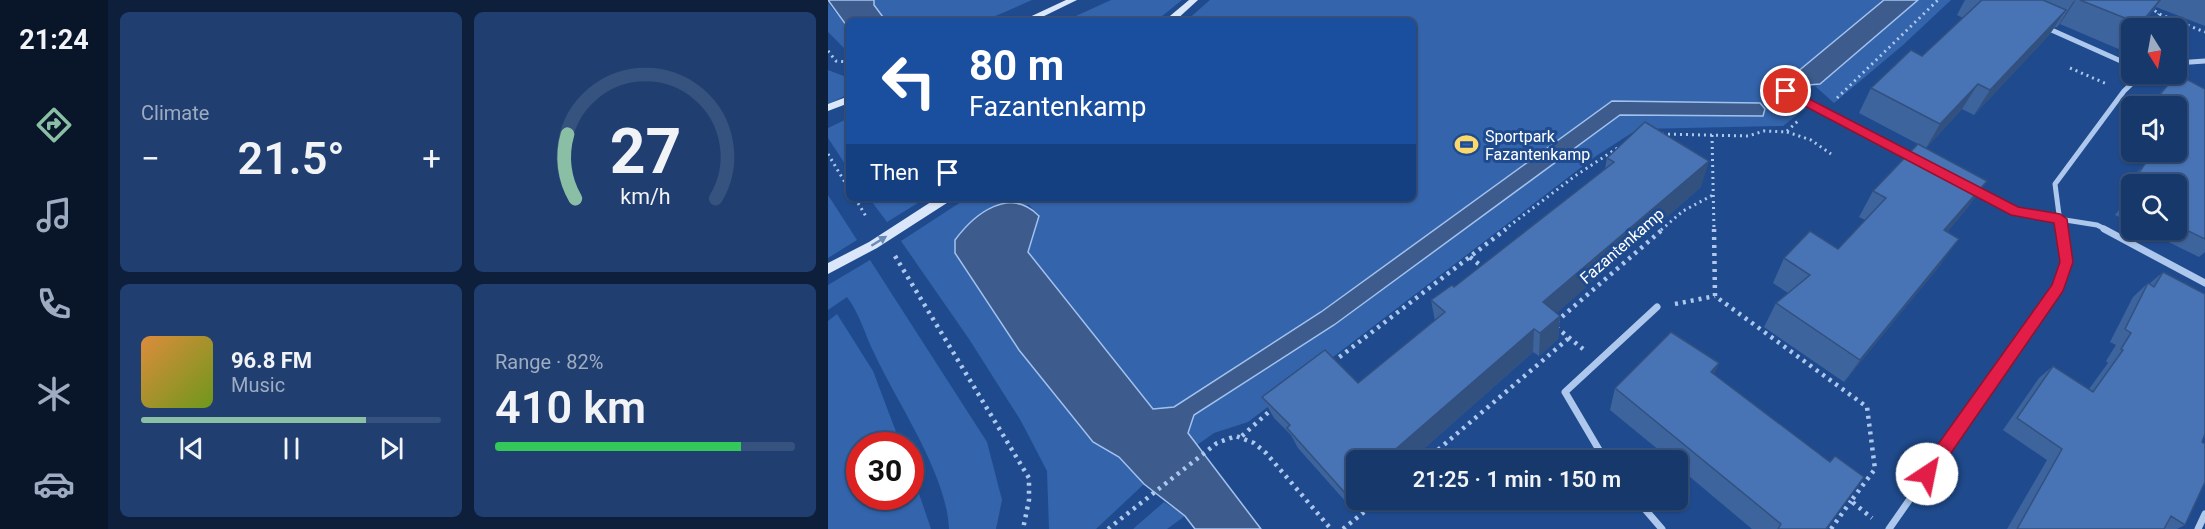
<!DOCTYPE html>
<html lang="en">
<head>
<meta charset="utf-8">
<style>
  body { margin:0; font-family:Roboto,sans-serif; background:#203f70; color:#f1f3f6; height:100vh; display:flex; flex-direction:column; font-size:22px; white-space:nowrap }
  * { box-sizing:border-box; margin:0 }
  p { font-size:20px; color:#9eacc1 }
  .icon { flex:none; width:33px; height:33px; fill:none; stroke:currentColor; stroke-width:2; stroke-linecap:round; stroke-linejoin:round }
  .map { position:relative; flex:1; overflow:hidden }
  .panel { display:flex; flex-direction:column; gap:12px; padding:12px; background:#0d1f3a; width:720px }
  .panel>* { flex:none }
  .top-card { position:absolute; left:18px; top:18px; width:570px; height:183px; border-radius:9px; box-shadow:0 2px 4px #0004,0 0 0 2px #36527e; background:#1a4fa0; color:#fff; overflow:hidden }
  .needle { width:39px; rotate:169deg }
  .controls { position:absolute; left:1293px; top:18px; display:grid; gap:12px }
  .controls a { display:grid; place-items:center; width:66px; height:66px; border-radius:9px; background:#17386a; box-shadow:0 2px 4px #0004,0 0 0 2px #36527e; font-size:30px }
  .speed { position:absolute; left:18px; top:432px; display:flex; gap:12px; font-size:30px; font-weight:700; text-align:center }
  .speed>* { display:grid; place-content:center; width:78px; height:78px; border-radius:50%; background:#17386a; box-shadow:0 2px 4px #0004,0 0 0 2px #36527e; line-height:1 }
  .speed .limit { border:9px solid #d22; background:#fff; color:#111 }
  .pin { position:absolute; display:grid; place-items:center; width:51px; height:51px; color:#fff; margin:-26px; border:3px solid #fff; border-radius:50%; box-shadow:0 2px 6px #0007 }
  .me { position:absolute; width:66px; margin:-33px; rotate:34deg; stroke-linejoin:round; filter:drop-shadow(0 0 4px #0008) }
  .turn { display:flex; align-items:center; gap:21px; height:126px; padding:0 24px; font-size:27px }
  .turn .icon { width:78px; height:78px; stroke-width:2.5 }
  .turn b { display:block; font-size:42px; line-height:51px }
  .then { display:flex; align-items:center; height:57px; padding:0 24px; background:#0003; gap:12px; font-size:22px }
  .big { font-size:45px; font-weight:600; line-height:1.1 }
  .panel .tile { flex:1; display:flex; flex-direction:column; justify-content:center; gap:9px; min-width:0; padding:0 21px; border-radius:9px; background:#203f70 }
  .panel .dial { align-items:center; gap:0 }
  .dial svg { height:156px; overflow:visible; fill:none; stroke:#36527e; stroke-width:7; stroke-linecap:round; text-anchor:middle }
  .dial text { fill:#f1f3f6; stroke:none }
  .song { display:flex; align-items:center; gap:18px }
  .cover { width:72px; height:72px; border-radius:9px; background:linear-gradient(135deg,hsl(30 70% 55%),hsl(80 70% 35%)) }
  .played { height:6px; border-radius:3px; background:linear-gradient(90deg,#8abfa5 75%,#36527e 75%) }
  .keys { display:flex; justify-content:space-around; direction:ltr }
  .heat { display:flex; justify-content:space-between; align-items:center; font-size:33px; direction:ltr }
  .charge { height:9px; border-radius:4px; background:linear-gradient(90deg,#34c759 82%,#36527e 0) }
  .panel .tiles { flex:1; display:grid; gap:12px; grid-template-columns:repeat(2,1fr) }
  .trip { position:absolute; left:518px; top:450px; width:342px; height:60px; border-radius:9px; background:#17386a; box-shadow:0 2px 4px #0004,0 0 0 2px #36527e; font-weight:600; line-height:60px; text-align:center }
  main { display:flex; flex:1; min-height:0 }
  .tabs { display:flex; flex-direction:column; width:108px; justify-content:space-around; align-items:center; background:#09162a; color:#9eacc1 }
  .tabs .icon { width:42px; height:42px }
  .tabs .current { color:#8abfa5 }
  .tabs b { font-size:27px; color:#f1f3f6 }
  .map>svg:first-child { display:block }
  .green { fill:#3364ac }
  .water { fill:#3d5c8d; stroke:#a2c2ee; stroke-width:1.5 }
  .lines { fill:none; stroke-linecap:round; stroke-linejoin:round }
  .path-far1 { stroke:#aec8ed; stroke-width:3; stroke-dasharray:2 4; stroke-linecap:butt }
  .path { stroke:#aec8ed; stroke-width:4.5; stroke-dasharray:3 5; stroke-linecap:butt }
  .street-far1 { stroke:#aec8ed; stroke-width:5 }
  .street { stroke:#aec8ed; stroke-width:7 }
  .secondary { fill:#dae6f9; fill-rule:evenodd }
  .wall { fill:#3e649d }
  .shaded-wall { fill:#32517f }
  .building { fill:#4874b6; stroke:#32517f; stroke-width:1.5 }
  .oneway { fill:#6a89b9 }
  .route { fill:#e11d48; stroke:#92132f; stroke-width:1.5 }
  .labels { text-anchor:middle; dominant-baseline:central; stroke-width:6; stroke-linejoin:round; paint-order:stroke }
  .poi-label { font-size:16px; fill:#fff; stroke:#1f4b8e; text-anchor:start }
  .street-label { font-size:16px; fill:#fff; stroke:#1f4b8e }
</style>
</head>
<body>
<main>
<nav class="tabs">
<b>21:24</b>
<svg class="icon current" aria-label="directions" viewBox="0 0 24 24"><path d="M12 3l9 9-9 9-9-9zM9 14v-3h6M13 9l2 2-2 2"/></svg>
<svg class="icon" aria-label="music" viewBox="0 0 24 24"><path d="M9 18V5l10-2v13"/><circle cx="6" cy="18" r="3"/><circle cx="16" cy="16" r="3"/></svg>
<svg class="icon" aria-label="phone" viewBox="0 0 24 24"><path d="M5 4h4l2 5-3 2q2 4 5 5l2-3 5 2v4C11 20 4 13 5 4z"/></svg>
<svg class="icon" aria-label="climate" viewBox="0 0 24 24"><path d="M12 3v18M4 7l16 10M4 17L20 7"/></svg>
<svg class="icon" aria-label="car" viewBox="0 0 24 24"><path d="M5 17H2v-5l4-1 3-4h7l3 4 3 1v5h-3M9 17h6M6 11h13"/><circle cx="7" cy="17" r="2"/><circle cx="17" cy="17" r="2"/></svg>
</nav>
<section class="panel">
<div class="tiles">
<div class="tile"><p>Climate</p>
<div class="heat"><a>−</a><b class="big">21.5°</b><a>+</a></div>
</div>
<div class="tile dial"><svg viewBox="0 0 100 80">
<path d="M14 69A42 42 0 1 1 86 69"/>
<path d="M14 69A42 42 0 0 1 10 36" stroke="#8abfa5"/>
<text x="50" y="56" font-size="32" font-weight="700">27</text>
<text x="50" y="72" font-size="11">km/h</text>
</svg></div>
<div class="tile">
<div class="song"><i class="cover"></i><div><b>96.8 FM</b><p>Music</p></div></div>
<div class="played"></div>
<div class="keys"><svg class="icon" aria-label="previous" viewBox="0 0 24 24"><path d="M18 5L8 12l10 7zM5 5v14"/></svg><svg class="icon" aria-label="pause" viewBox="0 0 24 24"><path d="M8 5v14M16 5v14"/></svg><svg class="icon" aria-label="next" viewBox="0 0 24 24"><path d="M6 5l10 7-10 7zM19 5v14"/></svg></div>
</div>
<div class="tile"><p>Range · 82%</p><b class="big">410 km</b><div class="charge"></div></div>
</div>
</section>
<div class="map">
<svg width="1377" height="529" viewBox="0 0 1377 529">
  <rect width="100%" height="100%" fill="#1f4b8e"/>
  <!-- green -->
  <path class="green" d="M 8,0 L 204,0 L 156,21 L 30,21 Z
    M 283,0 L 354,0 L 328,21 L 237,21 Z
    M 382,0 L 1056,0 L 966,76 L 935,84 L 978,108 L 955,126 L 810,129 L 768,156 L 420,422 L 386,433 L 369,445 L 360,433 L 366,415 L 506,325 L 792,115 L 935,115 L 784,101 L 493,312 L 346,407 L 325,409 L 200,252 L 211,215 L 201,205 C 165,203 149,211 127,240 L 127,253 L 191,350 L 238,409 L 265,442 L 291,457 L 316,484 L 268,529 L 221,529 L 219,471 L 193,421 L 141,339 L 73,241 L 139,198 L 585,198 L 585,21 L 358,21 Z
    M 1090,0 L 1123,0 L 1075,45 L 1006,103 L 987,86 L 993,84 Z
    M 0,3 L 21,29 L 21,53 L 0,32 Z
    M 0,70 L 21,78 L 21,94 L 0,104 Z
    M 21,118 L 21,170 L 0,138 L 0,128 Z
    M 0,195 L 29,240 L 0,258 Z
    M 41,198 L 98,198 L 59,222 Z
    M 42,260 L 159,442 L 174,500 L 168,529 L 121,529 C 119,475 70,404 47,355 C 37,335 32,314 19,297 L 0,310 L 0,285 Z
    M 9,314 L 45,371 L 73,445 L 32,446 L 32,496 L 82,496 L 83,470 L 103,529 L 0,529 L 0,321 Z
    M 336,502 L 357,516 L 339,529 L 305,529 Z"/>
  <!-- water -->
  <path class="water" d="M 0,0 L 46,0 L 46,5 L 58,21 L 21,21 L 21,29 Z
    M 1056,0 L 1090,0 L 992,84 L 980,85 L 969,77 L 968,73 Z
    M 784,101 L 932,103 L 937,109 L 935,116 L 792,115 L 506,325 L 366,415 L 360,433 L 433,529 L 367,529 L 357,516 L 316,484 L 291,457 L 265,442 L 191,350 L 127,253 L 127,240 C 147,213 182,186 211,216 L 200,252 L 325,409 L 346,407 L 493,312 Z"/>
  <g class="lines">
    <!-- path-far1 -->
    <path class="path-far1" d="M 1322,7 L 1331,14 L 1377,32
      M 169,21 L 179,17
      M 1318,28 L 1331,14
      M 0,51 L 8,61 L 21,62
      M 1242,68 L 1279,84
      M 1009,98 L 1110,0
      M 1313,98 L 1332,106
      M 959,132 L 983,140 L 1003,154
      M 834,134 L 920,136 L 936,131 L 958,132 L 971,120
      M 884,135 L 886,230
      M 0,154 L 21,189
      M 27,198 L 39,218
      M 676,230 L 747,176 L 791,147
      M 833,230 L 855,211 L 885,195"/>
    <!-- path -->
    <path class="path" d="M 886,229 L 887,296 L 1039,407 L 1047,469 L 1023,501 L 1044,518
      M 67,256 L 201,478 L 201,500 L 195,529
      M 642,257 L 657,269
      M 847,304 L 887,296
      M 728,322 L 835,229
      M 728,327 L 755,349
      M 505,362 L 678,229
      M 414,436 L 444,409
      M 598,460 L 741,338
      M 280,529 L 389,443 L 408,436 L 426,443 L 438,453 L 503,529
      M 515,529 L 551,500
      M 1003,529 L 1023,501"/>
    <!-- street-far1 -->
    <path class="street-far1" d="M 1219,28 L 1304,66
      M 1348,63 L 1377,61
      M 958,91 L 1084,158
      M 1144,189 L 1187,212 L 1269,225 L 1279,230
      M 1233,230 L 1227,184 L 1296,91 L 1314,74"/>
    <!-- street -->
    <path class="street" d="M 1276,229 L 1377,283
      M 777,460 L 737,392 L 829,307
      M 809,500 L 834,529
      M 1061,529 L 1230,287 L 1238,263 L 1233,229
      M 1370,529 L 1377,514"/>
    <!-- secondary -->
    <path class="secondary" d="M 238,0 L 249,0 L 206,21 L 193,21 Z
      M 361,0 L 370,0 L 347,21 L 336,21 Z
      M 21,96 L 21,103 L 0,111 L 0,104 Z
      M 109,198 L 124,198 L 122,201 L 49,248 L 0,274 L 0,263 L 41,242 Z"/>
  </g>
  <!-- wall -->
  <path class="wall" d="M 1137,0 L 1377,0 L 1377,26 L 1328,7 L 1310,28 L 1304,28 L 1304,37 L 1293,50 L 1232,24 L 1229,27 L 1227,27 L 1221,35 L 1146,115 L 1134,109 L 1098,148 L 1159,181 L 1140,207 L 1119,232 L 1113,264 L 1016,382 L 936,327 L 948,303 L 960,293 L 945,283 L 956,258 L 1010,249 L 1037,220 L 1031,217 L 1045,191 L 1090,144 L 1031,113 L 1043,88 L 1094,56 L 1135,18 L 1129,15 Z
    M 1349,74 L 1377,89 L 1377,252 L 1371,257 L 1316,230 L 1348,230 L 1348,184 L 1304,184 L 1304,223 L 1287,215 L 1297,202 L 1291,199 L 1303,179 L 1328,152 L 1348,152 L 1348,106 L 1321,106 Z
    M 779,158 L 873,187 L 728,313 L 732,316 L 730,339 L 711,356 L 705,352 L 583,460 L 528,460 L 528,500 L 539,500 L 526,511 L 470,448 L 463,435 L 446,418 L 434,397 L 530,383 L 607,321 L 603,300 L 626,287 L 777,169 Z
    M 1335,272 L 1374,442 L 1357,525 L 1349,529 L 1179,529 L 1219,460 L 1175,430 L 1211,378 L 1225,366 L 1261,389 L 1280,363 L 1278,361 L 1288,345 L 1282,342 L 1305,297 L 1320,283 L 1321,284 Z
    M 891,363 L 886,374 L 998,529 L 924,529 L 849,466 L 849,460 L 843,460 L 782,410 L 787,388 Z"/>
  <!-- shaded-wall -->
  <path class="shaded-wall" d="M 1248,0 L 1232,24 L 1229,27 L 1245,2 Z
    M 1332,0 L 1333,0 L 1310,28 L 1309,28 Z
    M 1238,10 L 1221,35 L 1146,115 L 1162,90 Z
    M 1150,84 L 1134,109 L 1098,148 L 1112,124 Z
    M 881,161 L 873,187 L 714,326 L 715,302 Z
    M 1159,181 L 1140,207 L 1099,256 L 1116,230 Z
    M 1131,239 L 1113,264 L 1016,382 L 1032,360 Z
    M 732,316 L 730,339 L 711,356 L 712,333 Z
    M 706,329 L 705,352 L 583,460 L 555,460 Z
    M 891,363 L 882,385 L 883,372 Z
    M 528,484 L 528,500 L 539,500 L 526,511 L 517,493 Z"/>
  <!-- building -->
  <path class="building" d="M 1154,0 L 1215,0 L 1238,10 L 1162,90 L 1150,84 L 1112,124 L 1043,88 L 1083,50 L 1094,56 Z
    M 1252,0 L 1332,0 L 1312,24 Z
    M 1349,74 L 1377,89 L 1377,239 L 1348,225 L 1348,184 L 1304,184 L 1316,165 L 1328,152 L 1348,152 L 1348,122 L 1358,110 L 1329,98 Z
    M 817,122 L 881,161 L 715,302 L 732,316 L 712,333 L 706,329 L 555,460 L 528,460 L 528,484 L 517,493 L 459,428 L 462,425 L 434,397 L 497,350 L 530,383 L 617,312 L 603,300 L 624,285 L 626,287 L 786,162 L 779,158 Z
    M 1090,144 L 1159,181 L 1116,230 L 1131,239 L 1032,360 L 948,303 L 982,275 L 956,258 L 982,231 L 1010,249 L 1058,198 L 1045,191 Z
    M 1335,272 L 1377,294 L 1377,434 L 1374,442 L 1377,444 L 1377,482 L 1357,525 L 1343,516 L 1336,529 L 1189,529 L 1234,449 L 1189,418 L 1225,366 L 1265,392 L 1295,350 L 1293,349 L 1303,333 L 1297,329 L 1320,283 L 1326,287 Z
    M 843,332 L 891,363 L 883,372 L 1002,462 L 1007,456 L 1036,477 L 998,529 L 950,529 L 953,524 L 787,388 Z"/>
  <!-- one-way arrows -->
  <defs><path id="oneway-solid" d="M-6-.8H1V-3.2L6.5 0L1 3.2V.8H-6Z" transform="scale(1.5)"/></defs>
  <use class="oneway" href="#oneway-solid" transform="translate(51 241) rotate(-32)"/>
  <!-- route -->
  <path class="route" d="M 958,87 L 1190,207 L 1232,214 L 1239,219 L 1245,262 L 1235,291 L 1105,479 L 1099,481 L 1093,479 L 1091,474 L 1093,468 L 1224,285 L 1232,262 L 1226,223 L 1183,215 L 954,94 L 954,88 Z"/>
  <!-- icons -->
  <defs>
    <symbol id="stadium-bare" viewBox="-9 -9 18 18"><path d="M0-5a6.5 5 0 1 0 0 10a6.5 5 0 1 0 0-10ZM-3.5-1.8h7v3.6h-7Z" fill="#fad86e" stroke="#1f4b8e" stroke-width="2.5" paint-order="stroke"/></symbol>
  </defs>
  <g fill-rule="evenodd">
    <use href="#stadium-bare" x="622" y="128" width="33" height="33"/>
  </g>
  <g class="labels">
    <!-- poi labels -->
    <g class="poi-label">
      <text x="657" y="136">Sportpark<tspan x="657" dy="18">Fazantenkamp</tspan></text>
    </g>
    <!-- street labels -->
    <g class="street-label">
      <text transform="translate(794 246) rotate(-41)">Fazantenkamp</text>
    </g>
  </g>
</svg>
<div class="controls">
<a><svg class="needle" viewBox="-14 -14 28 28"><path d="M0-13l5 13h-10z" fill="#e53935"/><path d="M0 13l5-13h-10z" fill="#9eacc1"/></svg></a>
<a><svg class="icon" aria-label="sound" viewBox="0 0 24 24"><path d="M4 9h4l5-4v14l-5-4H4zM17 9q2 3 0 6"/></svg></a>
<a><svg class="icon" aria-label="search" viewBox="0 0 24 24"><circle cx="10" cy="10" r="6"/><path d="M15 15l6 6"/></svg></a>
</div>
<div class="speed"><div class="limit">30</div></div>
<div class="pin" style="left:958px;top:91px;background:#d93025"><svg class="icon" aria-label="arrive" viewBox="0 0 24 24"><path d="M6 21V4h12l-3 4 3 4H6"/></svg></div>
<svg class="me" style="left:1099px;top:474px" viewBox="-20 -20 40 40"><circle r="19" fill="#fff"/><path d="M0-13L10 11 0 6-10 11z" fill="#e11d48"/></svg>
<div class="trip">21:25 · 1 min · 150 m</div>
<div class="top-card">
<div class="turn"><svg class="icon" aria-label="left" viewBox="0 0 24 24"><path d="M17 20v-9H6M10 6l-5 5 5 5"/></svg><div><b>80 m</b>Fazantenkamp</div></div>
<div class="then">Then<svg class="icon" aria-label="arrive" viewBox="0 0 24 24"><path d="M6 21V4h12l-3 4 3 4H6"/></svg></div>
</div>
</div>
</main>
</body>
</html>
